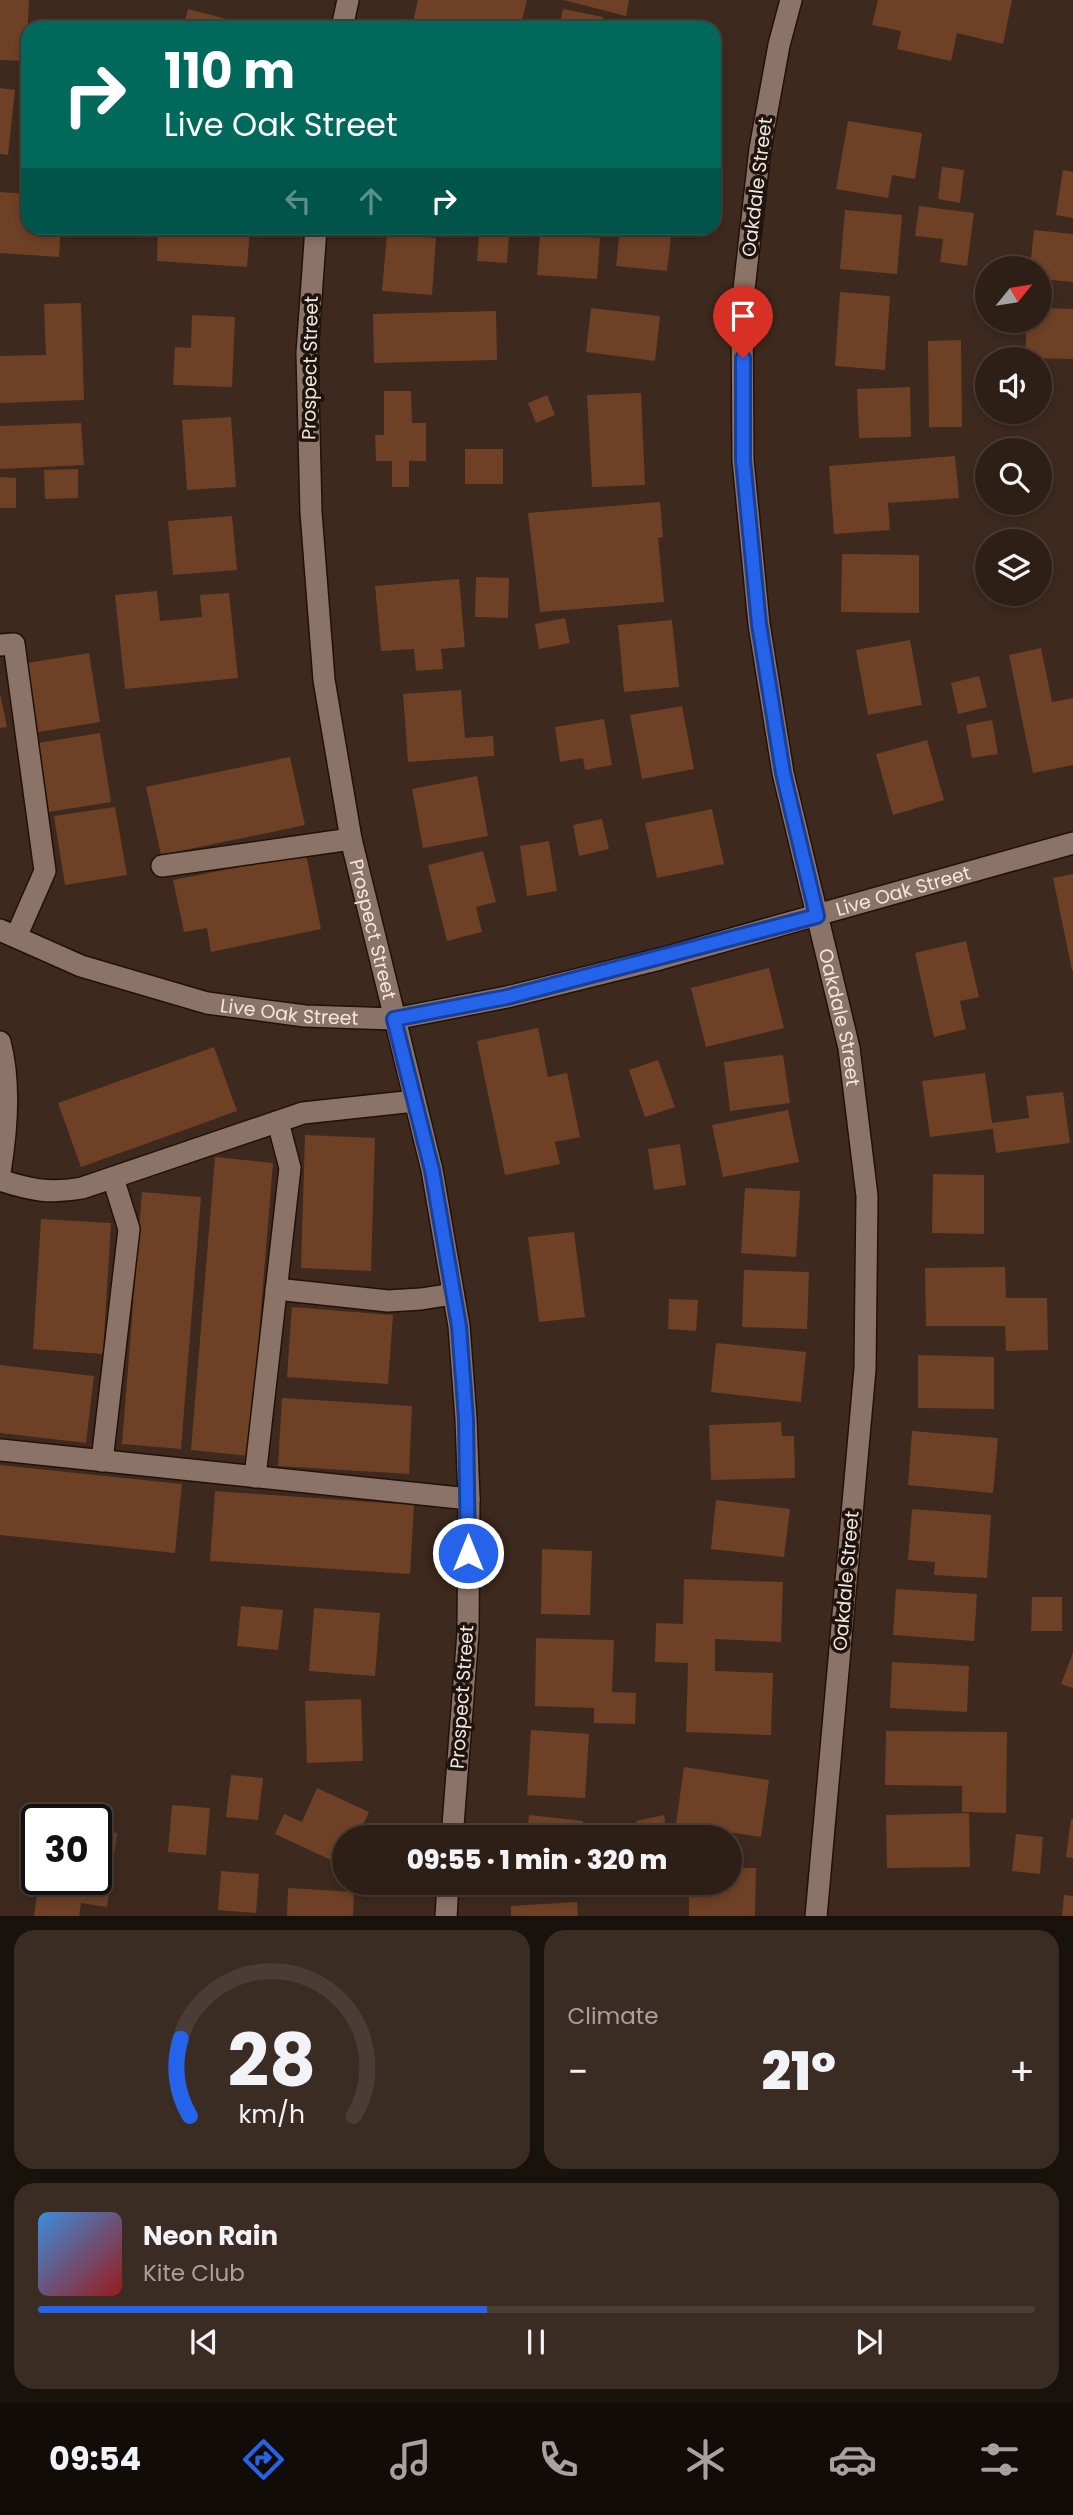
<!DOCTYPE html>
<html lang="en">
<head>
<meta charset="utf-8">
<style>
  body { margin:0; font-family:Poppins,sans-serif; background:#3a2c23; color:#f1f3f6; height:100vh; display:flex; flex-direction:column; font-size:26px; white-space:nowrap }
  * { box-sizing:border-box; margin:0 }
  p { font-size:23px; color:#a7a2a1 }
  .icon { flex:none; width:38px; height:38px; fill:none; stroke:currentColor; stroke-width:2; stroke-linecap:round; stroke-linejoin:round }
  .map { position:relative; height:1916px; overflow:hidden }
  .sheet { display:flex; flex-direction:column; gap:14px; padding:14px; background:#19110c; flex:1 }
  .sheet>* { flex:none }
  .banner { position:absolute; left:21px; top:21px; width:700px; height:214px; border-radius:21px; box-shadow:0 4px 10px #0003,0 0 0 2px #493d35; background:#00695c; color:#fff; overflow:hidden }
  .needle { width:46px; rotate:60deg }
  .fabs { position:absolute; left:975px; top:256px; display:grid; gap:14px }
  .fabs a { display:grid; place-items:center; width:77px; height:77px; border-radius:50%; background:#2e1f16; box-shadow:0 4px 10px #0003,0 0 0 2px #493d35; font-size:35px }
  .speed { position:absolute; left:21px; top:1804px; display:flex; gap:14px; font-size:35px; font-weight:700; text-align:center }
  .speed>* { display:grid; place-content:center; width:91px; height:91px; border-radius:50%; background:#2e1f16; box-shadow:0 4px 10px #0003,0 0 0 2px #493d35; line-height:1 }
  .speed .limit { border:4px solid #111; border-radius:10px; background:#fff; color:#111 }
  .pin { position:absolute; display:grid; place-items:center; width:60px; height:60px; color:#fff; margin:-72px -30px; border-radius:50% 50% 50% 0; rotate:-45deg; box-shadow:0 0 7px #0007 }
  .pin .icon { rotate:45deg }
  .me { position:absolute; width:77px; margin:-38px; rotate:0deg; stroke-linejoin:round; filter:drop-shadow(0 0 5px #0008) }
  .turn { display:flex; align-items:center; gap:24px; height:147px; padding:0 28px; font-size:32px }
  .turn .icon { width:91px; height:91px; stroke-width:2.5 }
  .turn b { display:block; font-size:49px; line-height:60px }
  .lanes { display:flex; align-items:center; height:66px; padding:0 28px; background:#0003; justify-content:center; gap:35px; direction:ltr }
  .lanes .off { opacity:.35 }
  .big { font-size:52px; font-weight:800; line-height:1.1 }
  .sheet .widget { flex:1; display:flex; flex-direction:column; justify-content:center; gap:10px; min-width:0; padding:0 24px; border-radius:21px; background:#3a2c23 }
  .sheet .dial { align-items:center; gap:0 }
  .dial svg { height:182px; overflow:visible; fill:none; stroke:#493d35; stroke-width:7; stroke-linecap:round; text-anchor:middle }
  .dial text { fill:#f1f3f6; stroke:none }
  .song { display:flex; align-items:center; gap:21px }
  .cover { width:84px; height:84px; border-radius:10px; background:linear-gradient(135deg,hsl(210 70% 55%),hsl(0 70% 35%)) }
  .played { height:7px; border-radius:4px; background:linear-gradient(90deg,#2563eb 45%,#493d35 45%) }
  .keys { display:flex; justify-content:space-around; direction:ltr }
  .heat { display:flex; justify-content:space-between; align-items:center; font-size:38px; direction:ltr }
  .sheet .tiles { flex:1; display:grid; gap:14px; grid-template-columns:1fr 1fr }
  .widget:last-child { grid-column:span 2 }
  .trip { position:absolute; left:332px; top:1825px; width:410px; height:70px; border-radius:35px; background:#2e1f16; box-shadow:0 4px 10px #0003,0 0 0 2px #493d35; font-weight:800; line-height:70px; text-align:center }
  .tab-bar { display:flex; height:112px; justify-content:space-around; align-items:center; background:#120c09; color:#a7a2a1 }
  .tab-bar .icon { width:49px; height:49px }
  .tab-bar .current { color:#2563eb }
  .tab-bar b { font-size:32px; color:#f1f3f6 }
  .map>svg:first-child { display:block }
  .building { fill:#6e4026 }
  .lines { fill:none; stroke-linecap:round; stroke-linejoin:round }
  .minor-casing { stroke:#231107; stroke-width:24 }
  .minor { stroke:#8c7367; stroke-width:21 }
  .route-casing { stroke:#184099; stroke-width:18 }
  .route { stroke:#2563eb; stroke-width:12 }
  .labels { text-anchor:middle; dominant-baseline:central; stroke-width:7; stroke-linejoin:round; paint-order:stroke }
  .street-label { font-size:19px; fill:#f4e6df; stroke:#1d140f }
</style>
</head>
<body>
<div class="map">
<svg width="1073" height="1917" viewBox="0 0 1073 1917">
  <rect width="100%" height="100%" fill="#3d291e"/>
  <!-- building -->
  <path class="building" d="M 0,0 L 29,0 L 26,61 L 0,60 Z
    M 418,0 L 527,0 L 520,28 L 438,28 L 413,22 Z
    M 563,0 L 629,0 L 626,16 Z
    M 878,0 L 1012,0 L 1003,44 L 957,33 L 951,61 L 897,49 L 901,31 L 872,25 Z
    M 188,9 L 241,23 L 240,28 L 183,28 Z
    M 563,9 L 603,17 L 600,28 L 559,28 Z
    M 0,88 L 15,90 L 8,155 L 0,154 Z
    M 848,121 L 922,133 L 915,179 L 892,175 L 888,198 L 836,189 Z
    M 942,167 L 964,170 L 960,203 L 938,199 Z
    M 1063,170 L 1073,172 L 1073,218 L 1056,215 Z
    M 0,192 L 28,194 L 28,228 L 61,228 L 59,257 L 0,253 Z
    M 919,206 L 974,213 L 967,266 L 940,262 L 943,239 L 915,236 Z
    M 845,210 L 902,215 L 897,274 L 840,269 Z
    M 158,228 L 250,228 L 247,267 L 157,261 Z
    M 620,228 L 672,228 L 667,271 L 616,266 Z
    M 1034,230 L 1073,234 L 1073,282 L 1040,279 L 1040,268 L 1030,268 Z
    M 479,233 L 509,235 L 507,263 L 477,261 Z
    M 540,233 L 600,238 L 597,279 L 537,275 Z
    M 387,234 L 436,238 L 432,295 L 382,291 Z
    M 840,292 L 890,296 L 885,370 L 835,366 Z
    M 81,303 L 84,400 L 0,403 L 0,356 L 46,355 L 44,304 Z
    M 591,308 L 660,316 L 655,361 L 586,352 Z
    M 1040,308 L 1073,309 L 1073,359 L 1026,358 L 1026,320 L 1040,320 Z
    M 496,311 L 497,360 L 374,363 L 373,314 Z
    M 192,315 L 235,317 L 232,387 L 173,385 L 175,347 L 191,348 Z
    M 961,340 L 962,427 L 929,427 L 928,341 Z
    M 910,387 L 911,437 L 859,438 L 857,389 Z
    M 384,391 L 411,391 L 412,423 L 426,423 L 426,461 L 409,461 L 409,487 L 392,487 L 392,461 L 376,461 L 375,435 L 384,435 Z
    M 641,393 L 645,485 L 592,487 L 587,395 Z
    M 547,395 L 555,415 L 536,423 L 528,403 Z
    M 231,417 L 236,487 L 187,490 L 182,420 Z
    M 81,423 L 84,465 L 0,469 L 0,426 Z
    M 465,449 L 503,449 L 503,484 L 465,484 Z
    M 955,456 L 959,498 L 888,503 L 890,530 L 834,534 L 829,466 Z
    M 78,469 L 78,498 L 45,499 L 44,470 Z
    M 0,477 L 16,478 L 16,508 L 0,508 Z
    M 660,502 L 663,537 L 658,538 L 664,602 L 540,612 L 528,513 Z
    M 232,516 L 237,570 L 173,575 L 168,521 Z
    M 842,554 L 919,555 L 919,613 L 841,612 Z
    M 476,577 L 509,578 L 508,618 L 475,617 Z
    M 459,579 L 465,647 L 441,649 L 443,669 L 416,671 L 414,649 L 381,651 L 375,586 Z
    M 157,591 L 160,621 L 202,617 L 200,595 L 229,593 L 238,678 L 125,689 L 115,595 Z
    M 565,618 L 570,643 L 539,649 L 535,624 Z
    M 672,620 L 679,687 L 624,692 L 618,625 Z
    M 910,640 L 922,705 L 868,715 L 856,650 Z
    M 1041,648 L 1052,702 L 1073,698 L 1073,765 L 1033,773 L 1009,655 Z
    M 89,653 L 100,722 L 38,732 L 27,663 Z
    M 979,676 L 987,707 L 958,714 L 951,683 Z
    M 461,690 L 465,738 L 493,736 L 494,756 L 408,762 L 403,694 Z
    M 0,693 L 7,727 L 0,728 Z
    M 682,706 L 694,769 L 642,779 L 630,715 Z
    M 604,719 L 612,765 L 585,770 L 583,758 L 560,762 L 555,727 Z
    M 992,720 L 998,754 L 972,758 L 966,725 Z
    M 100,733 L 111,802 L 49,812 L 38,743 Z
    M 927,740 L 944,800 L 893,815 L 876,754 Z
    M 290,757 L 305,825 L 161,855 L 146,787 Z
    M 477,776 L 488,836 L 423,848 L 412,789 Z
    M 115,807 L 127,875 L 65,885 L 54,816 Z
    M 712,809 L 724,864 L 657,878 L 645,823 Z
    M 602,819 L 609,849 L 579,856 L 573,825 Z
    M 549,841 L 557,891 L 527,896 L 520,846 Z
    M 483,851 L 496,902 L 476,907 L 482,932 L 447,941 L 428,865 Z
    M 306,854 L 321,929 L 211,952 L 207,928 L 184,932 L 173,880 Z
    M 1073,874 L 1073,970 L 1072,970 L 1053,878 Z
    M 966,941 L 979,997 L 960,1001 L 966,1029 L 934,1037 L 915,953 Z
    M 769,968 L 784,1028 L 706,1047 L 691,988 Z
    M 538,1028 L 548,1077 L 567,1073 L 580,1137 L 555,1142 L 560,1164 L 505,1175 L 477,1041 Z
    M 214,1047 L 237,1111 L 81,1167 L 58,1103 Z
    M 783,1055 L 790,1103 L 730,1111 L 724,1062 Z
    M 658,1060 L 675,1107 L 645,1117 L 629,1070 Z
    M 985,1073 L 992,1123 L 1029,1118 L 1026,1096 L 1063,1092 L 1070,1143 L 996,1153 L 993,1129 L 930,1137 L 922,1081 Z
    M 788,1110 L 799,1162 L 723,1177 L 712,1125 Z
    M 305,1135 L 375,1138 L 371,1271 L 301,1268 Z
    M 680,1144 L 686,1185 L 654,1190 L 648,1149 Z
    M 215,1157 L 273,1163 L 249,1456 L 191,1450 Z
    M 933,1174 L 984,1175 L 984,1234 L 932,1233 Z
    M 745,1188 L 800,1191 L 796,1257 L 741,1253 Z
    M 142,1192 L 201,1197 L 181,1449 L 122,1444 Z
    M 41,1219 L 111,1223 L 103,1354 L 33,1349 Z
    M 574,1232 L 585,1317 L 539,1322 L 528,1237 Z
    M 1005,1267 L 1006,1298 L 1047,1298 L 1048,1350 L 1006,1351 L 1005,1326 L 926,1326 L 925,1268 Z
    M 744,1270 L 809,1272 L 807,1329 L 742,1327 Z
    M 669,1299 L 698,1300 L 696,1331 L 668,1329 Z
    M 292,1307 L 393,1315 L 388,1384 L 287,1377 Z
    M 716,1343 L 806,1352 L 801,1402 L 711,1392 Z
    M 918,1355 L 994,1357 L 994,1409 L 918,1408 Z
    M 0,1365 L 94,1376 L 86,1443 L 0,1433 Z
    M 282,1398 L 412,1406 L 409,1474 L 278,1466 Z
    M 781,1422 L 782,1436 L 794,1436 L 795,1478 L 711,1480 L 709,1425 Z
    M 912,1431 L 998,1438 L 993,1493 L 908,1485 Z
    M 0,1465 L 182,1484 L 175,1553 L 0,1535 Z
    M 215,1491 L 414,1505 L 410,1574 L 210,1561 Z
    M 716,1500 L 790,1509 L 784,1557 L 711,1549 Z
    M 912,1509 L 991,1515 L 987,1578 L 934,1575 L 935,1562 L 908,1560 Z
    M 542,1549 L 592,1551 L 590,1615 L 541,1614 Z
    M 684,1579 L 783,1582 L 781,1642 L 715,1639 L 715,1671 L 773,1673 L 771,1735 L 686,1732 L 688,1663 L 655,1662 L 656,1623 L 683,1624 Z
    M 896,1589 L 977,1594 L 974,1641 L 893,1635 Z
    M 1032,1597 L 1062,1597 L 1062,1631 L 1031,1631 Z
    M 241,1606 L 283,1610 L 278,1650 L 237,1646 Z
    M 314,1608 L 380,1613 L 375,1676 L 309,1671 Z
    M 536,1638 L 614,1640 L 612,1692 L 636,1693 L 635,1724 L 594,1723 L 594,1708 L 535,1706 Z
    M 1073,1653 L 1073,1688 L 1061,1684 Z
    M 892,1662 L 969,1666 L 967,1712 L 890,1708 Z
    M 361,1699 L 363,1761 L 307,1763 L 305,1701 Z
    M 531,1730 L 589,1734 L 585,1798 L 527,1795 Z
    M 886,1731 L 1007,1732 L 1006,1813 L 962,1812 L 962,1786 L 885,1785 Z
    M 684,1767 L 769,1780 L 761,1837 L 676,1824 Z
    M 231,1775 L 263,1778 L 258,1820 L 226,1817 Z
    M 317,1788 L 369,1812 L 357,1838 L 345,1838 L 344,1866 L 275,1834 L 284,1814 L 302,1822 Z
    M 172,1805 L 210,1808 L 206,1855 L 168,1852 Z
    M 49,1808 L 96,1815 L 96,1820 L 47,1820 Z
    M 969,1813 L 970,1867 L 887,1868 L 886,1815 Z
    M 529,1815 L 583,1821 L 581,1838 L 527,1838 Z
    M 664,1815 L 668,1838 L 640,1838 L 636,1821 Z
    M 1071,1819 L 1073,1819 L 1073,1858 L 1066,1857 Z
    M 96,1830 L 117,1833 L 107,1907 L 81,1903 L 79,1917 L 34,1916 L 39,1880 L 96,1880 Z
    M 1016,1834 L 1043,1837 L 1040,1874 L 1012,1871 Z
    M 730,1868 L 756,1868 L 755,1917 L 689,1917 L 689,1883 L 730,1883 Z
    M 221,1871 L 259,1874 L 256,1913 L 218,1910 Z
    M 540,1883 L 577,1883 L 576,1889 L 540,1885 Z
    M 288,1888 L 354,1892 L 353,1917 L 287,1917 Z
    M 1064,1895 L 1073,1896 L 1073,1917 L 1062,1917 Z
    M 577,1902 L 578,1917 L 511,1917 L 511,1906 Z"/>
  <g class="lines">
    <defs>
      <g id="minor">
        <path id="s1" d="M 791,0 L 779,45 L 760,149 L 742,307 L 743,460 L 759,624 L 783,773 L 849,1048 L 867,1196 L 865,1369 L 816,1917"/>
        <path d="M 342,28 L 348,0"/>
        <path id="s2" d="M 316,228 L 307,353 L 311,512 L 324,680 L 351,839 L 432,1170 L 459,1326 L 466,1419 L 469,1499 L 468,1632 L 452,1838"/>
        <path d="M 0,645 L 14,644 L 45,871 L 16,937"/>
        <path d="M 162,866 L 351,839"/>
        <path id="s3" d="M 0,930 L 81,966 L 207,1003 L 305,1016 L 394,1019 L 507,997 L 660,959 L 1073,843"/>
        <path d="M 0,1042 C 11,1084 7,1130 0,1172"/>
        <path d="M 0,1180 C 30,1190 50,1194 82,1188 L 303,1113 L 415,1101"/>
        <path d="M 276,1289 L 388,1301 L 421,1299 L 453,1294"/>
        <path d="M 0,1450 L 469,1499"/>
        <path d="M 102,1461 L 129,1229 L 113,1178"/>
        <path d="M 255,1477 L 290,1168 L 278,1122"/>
        <path d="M 446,1917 L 448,1883"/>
      </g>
    </defs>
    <!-- minor casing -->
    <use href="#minor" class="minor-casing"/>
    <!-- minor -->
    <use href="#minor" class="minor"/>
  </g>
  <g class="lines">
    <defs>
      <path id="route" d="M 468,1553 L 466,1419 L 459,1326 L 432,1170 L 394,1019 L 507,997 L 817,916 L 783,773 L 759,624 L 743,460 L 743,358"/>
    </defs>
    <!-- route casing -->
    <use href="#route" class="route-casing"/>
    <!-- route -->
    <use href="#route" class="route"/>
  </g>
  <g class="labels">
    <!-- street labels -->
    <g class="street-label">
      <text transform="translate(757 187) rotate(-83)">Oakdale Street</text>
      <text transform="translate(310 368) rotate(-89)">Prospect Street</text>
      <text stroke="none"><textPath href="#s3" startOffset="933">Live Oak Street</textPath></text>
      <text stroke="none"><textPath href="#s2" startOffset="707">Prospect Street</textPath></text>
      <text stroke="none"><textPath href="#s3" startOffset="303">Live Oak Street</textPath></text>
      <text stroke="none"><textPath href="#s1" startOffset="1031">Oakdale Street</textPath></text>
      <text transform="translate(846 1581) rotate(-85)">Oakdale Street</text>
      <text transform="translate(462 1697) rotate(-86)">Prospect Street</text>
    </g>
  </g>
</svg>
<div class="fabs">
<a><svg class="needle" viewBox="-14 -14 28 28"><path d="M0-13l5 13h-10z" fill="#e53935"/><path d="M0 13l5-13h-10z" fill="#a7a2a1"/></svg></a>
<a><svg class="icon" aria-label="sound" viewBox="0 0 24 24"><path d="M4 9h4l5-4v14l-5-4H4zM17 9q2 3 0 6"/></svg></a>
<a><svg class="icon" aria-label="search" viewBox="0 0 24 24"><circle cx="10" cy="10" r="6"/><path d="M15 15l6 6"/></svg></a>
<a><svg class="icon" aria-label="layers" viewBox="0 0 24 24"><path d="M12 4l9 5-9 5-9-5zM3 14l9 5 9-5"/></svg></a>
</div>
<div class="speed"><div class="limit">30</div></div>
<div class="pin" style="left:743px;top:358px;background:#d93025"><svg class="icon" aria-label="arrive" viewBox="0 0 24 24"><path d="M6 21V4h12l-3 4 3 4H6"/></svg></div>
<svg class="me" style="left:468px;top:1553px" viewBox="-20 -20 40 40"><circle r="17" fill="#2563eb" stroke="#fff" stroke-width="3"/><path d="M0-11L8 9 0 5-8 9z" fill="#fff"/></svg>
<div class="trip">09:55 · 1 min · 320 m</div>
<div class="banner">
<div class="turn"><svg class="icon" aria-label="right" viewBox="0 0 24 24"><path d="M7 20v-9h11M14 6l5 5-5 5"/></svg><div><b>110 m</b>Live Oak Street</div></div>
<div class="lanes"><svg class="icon off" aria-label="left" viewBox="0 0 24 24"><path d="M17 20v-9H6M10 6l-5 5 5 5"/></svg><svg class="icon off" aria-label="ahead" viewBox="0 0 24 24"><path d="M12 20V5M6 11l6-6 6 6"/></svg><svg class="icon" aria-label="right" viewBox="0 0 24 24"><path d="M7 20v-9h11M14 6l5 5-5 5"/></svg></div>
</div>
</div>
<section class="sheet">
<div class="tiles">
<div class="widget dial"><svg viewBox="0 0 100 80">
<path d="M14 69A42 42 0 1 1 86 69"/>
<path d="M14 69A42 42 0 0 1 10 35" stroke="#2563eb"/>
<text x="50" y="56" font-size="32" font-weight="700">28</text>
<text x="50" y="72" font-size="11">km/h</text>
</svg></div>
<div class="widget"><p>Climate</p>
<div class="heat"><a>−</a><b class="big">21°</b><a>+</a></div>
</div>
<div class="widget">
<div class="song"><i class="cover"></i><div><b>Neon Rain</b><p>Kite Club</p></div></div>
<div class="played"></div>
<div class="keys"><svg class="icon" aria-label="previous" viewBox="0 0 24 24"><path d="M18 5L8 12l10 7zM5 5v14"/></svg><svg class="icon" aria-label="pause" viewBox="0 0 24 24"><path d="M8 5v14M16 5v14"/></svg><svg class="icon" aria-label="next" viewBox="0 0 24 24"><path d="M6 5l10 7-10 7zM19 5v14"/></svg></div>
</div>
</div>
</section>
<nav class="tab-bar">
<b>09:54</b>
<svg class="icon current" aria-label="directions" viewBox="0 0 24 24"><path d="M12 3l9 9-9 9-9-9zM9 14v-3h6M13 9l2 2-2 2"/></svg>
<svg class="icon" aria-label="music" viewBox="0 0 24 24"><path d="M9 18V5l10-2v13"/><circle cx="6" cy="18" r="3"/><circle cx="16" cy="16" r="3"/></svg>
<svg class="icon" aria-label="phone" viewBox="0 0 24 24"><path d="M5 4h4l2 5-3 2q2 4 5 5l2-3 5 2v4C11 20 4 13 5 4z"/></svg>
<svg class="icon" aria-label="climate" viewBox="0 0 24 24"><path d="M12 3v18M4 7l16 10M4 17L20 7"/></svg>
<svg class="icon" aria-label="car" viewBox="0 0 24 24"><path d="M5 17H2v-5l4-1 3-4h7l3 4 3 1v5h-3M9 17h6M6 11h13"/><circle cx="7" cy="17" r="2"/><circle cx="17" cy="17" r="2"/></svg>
<svg class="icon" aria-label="filters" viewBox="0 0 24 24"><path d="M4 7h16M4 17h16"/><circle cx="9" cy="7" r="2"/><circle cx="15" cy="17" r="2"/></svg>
</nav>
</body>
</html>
